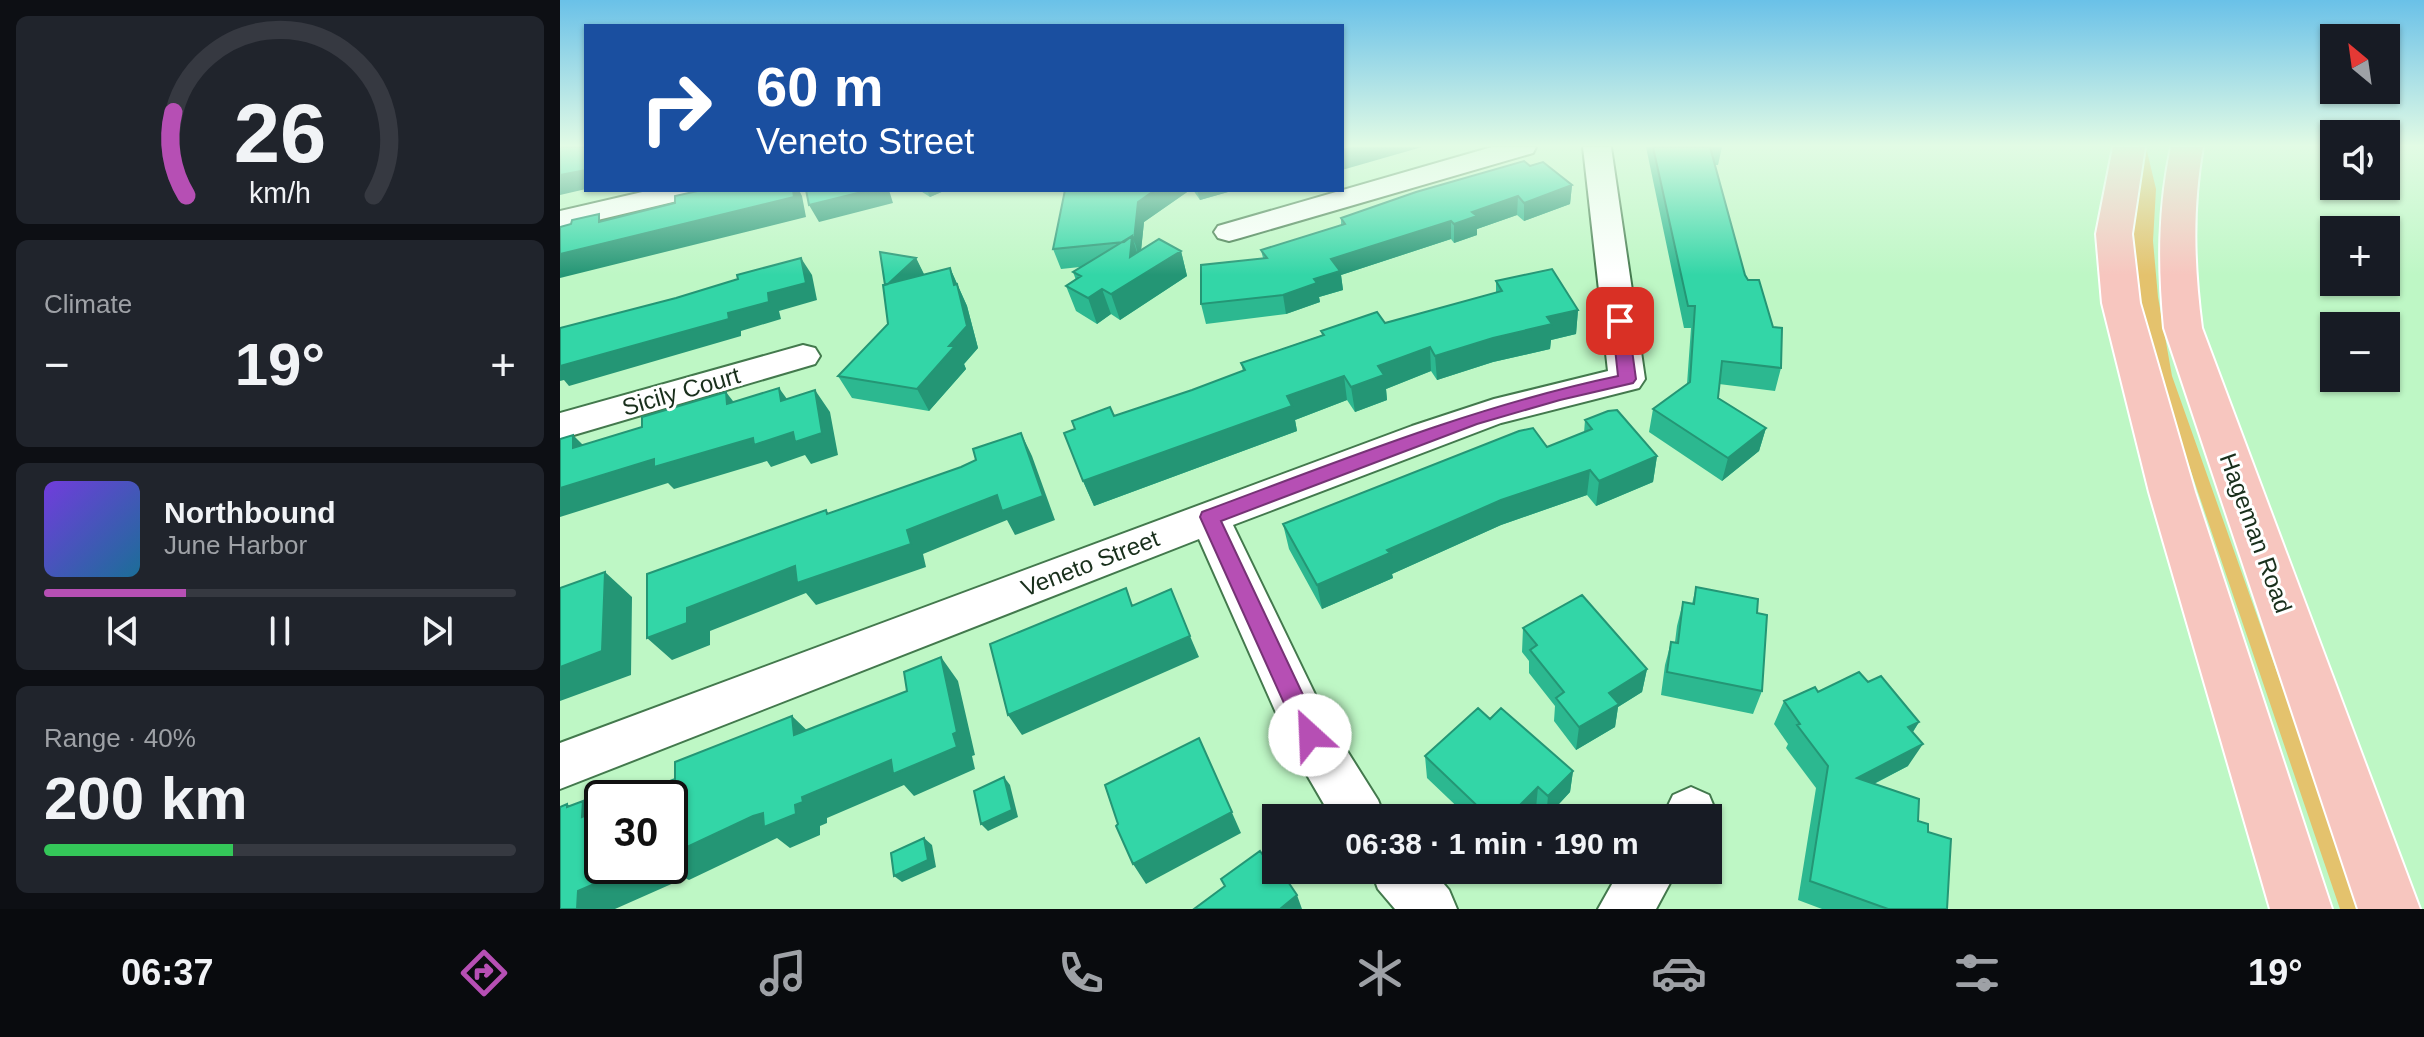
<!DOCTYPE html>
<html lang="en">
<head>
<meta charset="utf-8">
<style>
  body { margin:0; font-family:Arial,sans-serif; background:#20242c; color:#f1f3f6; height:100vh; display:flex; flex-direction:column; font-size:30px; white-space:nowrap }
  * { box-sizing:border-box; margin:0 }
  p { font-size:26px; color:#9ea1a6 }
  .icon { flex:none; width:44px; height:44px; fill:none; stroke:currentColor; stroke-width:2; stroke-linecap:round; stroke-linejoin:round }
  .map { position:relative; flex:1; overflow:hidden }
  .drawer { display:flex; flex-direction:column; gap:16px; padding:16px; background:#0d0f14; width:560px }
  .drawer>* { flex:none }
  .banner { position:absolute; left:24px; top:24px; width:760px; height:168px; border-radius:0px; box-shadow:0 2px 6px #0004; background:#1a4fa0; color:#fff; overflow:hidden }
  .needle { width:52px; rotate:331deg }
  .tools { position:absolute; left:1760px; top:24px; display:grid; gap:16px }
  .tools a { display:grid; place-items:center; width:80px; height:80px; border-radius:0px; background:#171b24; box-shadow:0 2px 6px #0004; font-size:40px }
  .speed { position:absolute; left:24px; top:780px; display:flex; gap:16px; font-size:40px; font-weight:700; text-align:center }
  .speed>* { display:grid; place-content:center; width:104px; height:104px; border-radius:50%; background:#171b24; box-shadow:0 2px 6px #0004; line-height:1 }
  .speed .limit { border:4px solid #111; border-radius:12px; background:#fff; color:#111 }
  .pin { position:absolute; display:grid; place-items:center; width:68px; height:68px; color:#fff; margin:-34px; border-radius:16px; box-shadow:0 4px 12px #0006 }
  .me { position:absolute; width:88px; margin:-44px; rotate:335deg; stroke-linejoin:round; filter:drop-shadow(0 0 6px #0008) }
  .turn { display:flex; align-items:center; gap:28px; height:168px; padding:0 40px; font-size:36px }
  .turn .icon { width:104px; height:104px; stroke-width:2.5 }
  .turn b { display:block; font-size:56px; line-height:68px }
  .big { font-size:60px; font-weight:800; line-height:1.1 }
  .drawer .card { flex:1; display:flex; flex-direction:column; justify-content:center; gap:12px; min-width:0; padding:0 28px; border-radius:12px; background:#20242c }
  .drawer .dial { align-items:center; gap:0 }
  .dial svg { height:208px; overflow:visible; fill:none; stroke:#363941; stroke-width:7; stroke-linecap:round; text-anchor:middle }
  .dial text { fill:#f1f3f6; stroke:none }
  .song { display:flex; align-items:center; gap:24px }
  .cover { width:96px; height:96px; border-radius:12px; background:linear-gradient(135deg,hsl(260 70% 55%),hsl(200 70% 35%)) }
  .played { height:8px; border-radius:4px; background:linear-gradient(90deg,#b64fb4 30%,#363941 30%) }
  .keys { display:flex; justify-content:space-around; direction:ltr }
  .heat { display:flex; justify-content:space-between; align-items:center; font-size:44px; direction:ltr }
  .charge { height:12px; border-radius:6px; background:linear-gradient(90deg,#34c759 40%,#363941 0) }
  .trip { position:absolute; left:702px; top:804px; width:460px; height:80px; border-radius:0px; background:#171b24; box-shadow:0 2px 6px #0004; font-weight:800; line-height:80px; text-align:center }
  .tab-bar { display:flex; height:128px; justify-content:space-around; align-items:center; background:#090b0e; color:#9ea1a6 }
  .tab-bar .icon { width:56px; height:56px }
  .tab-bar .active { color:#b64fb4 }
  .tab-bar b { font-size:36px; color:#f1f3f6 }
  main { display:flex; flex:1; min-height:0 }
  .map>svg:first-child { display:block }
  .green { fill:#e4c26d }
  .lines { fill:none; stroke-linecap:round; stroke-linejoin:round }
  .minor-casing { stroke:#43794d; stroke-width:4 }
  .major-casing { stroke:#fff; stroke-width:4 }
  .minor { fill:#fff; fill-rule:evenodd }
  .major { fill:#f7c6bf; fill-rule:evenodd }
  .wall { fill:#2cb890 }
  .shaded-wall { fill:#249675 }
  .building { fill:#33d6a7; stroke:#249675; stroke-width:2 }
  .route { fill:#b64fb4; stroke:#763375; stroke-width:2 }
  .labels { text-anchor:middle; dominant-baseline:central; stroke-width:6; stroke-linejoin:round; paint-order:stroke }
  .street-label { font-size:24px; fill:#192f1c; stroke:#fff }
</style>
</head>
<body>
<main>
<section class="drawer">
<div class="card dial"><svg viewBox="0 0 100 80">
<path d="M14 69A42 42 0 1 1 86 69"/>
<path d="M14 69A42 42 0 0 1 9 37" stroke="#b64fb4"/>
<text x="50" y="56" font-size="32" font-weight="700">26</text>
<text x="50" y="72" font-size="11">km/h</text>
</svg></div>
<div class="card"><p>Climate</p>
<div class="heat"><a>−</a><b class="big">19°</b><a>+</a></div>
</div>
<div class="card">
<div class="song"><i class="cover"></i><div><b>Northbound</b><p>June Harbor</p></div></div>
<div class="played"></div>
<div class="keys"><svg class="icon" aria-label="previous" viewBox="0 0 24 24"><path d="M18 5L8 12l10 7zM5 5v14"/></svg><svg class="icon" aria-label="pause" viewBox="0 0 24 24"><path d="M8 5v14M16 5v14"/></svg><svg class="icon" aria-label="next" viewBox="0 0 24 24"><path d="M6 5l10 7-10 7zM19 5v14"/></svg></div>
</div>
<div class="card"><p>Range · 40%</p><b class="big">200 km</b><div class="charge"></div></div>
</section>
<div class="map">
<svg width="1864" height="909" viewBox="0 0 1864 909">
  <rect width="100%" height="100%" fill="#bef7c5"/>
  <!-- green -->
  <path class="green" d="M 1581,147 L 1586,147 L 1596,189 L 1593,241 L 1598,297 L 1612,376 L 1801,909 L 1780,909 L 1590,351 L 1578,291 L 1571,224 Z"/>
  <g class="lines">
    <defs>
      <path id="minor" d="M 932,147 L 976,147 L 973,153 L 680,238 L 669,241 L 658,238 L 654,232 L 658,226 Z
        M 1023,147 L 1051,147 L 1085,379 L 1079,388 L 941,423 L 673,525 L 767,719 L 818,800 L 825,818 L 772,818 L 733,751 L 639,539 L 0,789 L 0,743 L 852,426 L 934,399 L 1048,371 Z
        M 91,190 L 142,190 L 138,196 L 0,229 L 0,211 Z
        M 243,345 L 255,348 L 260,356 L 255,364 L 0,439 L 0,413 Z
        M 1131,787 L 1149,795 L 1156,812 L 1148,831 L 1148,818 L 1102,818 L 1113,795 Z
        M 811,870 L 872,870 L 889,890 L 897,909 L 835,909 L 818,889 Z
        M 1060,870 L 1117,870 L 1096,909 L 1038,909 Z"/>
      <path id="major" d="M 1553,147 L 1585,147 L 1572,234 L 1580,303 L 1635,492 L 1772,909 L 1710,909 L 1589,492 L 1542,303 L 1536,234 Z
        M 1611,147 L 1643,147 C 1632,209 1634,266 1642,328 L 1860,909 L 1798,909 L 1604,328 C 1598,266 1598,208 1611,147 Z"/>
    </defs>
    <!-- minor casing -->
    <use href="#minor" class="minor-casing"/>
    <!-- major casing -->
    <use href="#major" class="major-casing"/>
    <!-- minor -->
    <use href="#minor" class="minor"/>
    <!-- major -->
    <use href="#major" class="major"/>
  </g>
  <!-- wall -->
  <path class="wall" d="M 1086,147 L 1162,147 L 1158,165 L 1155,165 L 1185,275 L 1221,368 L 1215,391 L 1159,384 L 1158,398 L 1206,428 L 1199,451 L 1162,481 L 1089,432 L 1093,409 L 1127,384 L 1131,328 L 1124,328 Z
    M 970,166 L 1012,185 L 1010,204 L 964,221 L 957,215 L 917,229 L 917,235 L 894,243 L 891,239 L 781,275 L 783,290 L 759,297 L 760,302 L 726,314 L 646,324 L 641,304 L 703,258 L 701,250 L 781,225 L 781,218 Z
    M 359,190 L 386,190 L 370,197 Z
    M 505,190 L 630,190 L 584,222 L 581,250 L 621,251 L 627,276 L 560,320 L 551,314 L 537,324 L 516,311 L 506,286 L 516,280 L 513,272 L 520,267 L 501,269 L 493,249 Z
    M 633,190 L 675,190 L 640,200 Z
    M 356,258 L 364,275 L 390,268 L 407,306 L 418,348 L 404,364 L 406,369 L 369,411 L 292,398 L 278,376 L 328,324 L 325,285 Z
    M 936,281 L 1018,310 L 1016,334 L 991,340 L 990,349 L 933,362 L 877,380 L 871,371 L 826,389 L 827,400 L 795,412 L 787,400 L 735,420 L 737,431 L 534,506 L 523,481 L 554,416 L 632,390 L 683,371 L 681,363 L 762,335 L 761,331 L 825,323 L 936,293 Z
    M 1025,420 L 1097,456 L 1093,482 L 1036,506 L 1027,495 L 941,525 L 832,574 L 833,578 L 762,609 L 729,549 L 723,524 L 987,447 L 1024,433 Z
    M 1136,587 L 1197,613 L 1202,691 L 1193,714 L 1101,695 L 1105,665 L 1111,642 L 1115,642 L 1117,626 L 1123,602 L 1132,604 Z
    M 963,628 L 1087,669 L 1082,692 L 1058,707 L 1055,727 L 1016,750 L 994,721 L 995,706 L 969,673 L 969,661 L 962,652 Z
    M 1308,682 L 1359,722 L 1353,732 L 1348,766 L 1314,784 L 1358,821 L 1368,832 L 1387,909 L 1262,909 L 1238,900 L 1256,788 L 1226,748 L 1228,744 L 1214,724 L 1224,701 L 1258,692 Z
    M 930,719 L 1013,771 L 1010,792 L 986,818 L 976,808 L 967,818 L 909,818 L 867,778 L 865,756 Z"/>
  <!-- shaded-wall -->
  <path class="shaded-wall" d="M 790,147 L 862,147 L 782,170 L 782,149 Z
    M 26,170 L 26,189 L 0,195 L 0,175 Z
    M 1012,185 L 1010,204 L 964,221 L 964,203 Z
    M 233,190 L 239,190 L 242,196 L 246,217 L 0,278 L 0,254 Z
    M 310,190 L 329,190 L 333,203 L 259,222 L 249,205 Z
    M 367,190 L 386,190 L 370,197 Z
    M 595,190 L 630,190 L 584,222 L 580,261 L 574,240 L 578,202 Z
    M 637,190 L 675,190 L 640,200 Z
    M 958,196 L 957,215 L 917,229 L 917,235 L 894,243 L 894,224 L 912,212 Z
    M 891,221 L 891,239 L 781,275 L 783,290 L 759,297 L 760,302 L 726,314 L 723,295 L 754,279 L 771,259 Z
    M 572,236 L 580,262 L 621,251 L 627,276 L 560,320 L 551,294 L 570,257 Z
    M 241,258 L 252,275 L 257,300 L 219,311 L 221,319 L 181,331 L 181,336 L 9,386 L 4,380 L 0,381 L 0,366 L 168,313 L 208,293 Z
    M 356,258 L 365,276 L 325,286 Z
    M 390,268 L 407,306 L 418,348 L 404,364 L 406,369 L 369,411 L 357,389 L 389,346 L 394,285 Z
    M 542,289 L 551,314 L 537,324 L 528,298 Z
    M 1018,310 L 1016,334 L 991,340 L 990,349 L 933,362 L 877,380 L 875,356 L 987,317 Z
    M 870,347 L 871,371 L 826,389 L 827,400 L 795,412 L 791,387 L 818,366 Z
    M 784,376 L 787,400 L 735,420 L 737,431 L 534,506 L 523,481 L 727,396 Z
    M 219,388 L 235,410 L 221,401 Z
    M 255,390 L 270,412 L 278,455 L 251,464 L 245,455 L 211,467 L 207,461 L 114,489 L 108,483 L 0,517 L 0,488 Z
    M 166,392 L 183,414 L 167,404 Z
    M 1206,428 L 1199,451 L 1162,481 L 1168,458 Z
    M 461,433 L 472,456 L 495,520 L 455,535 L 447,520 L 363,554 L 366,567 L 256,605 L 246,593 L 150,631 L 150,645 L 112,660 L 87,638 L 127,608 L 235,566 L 347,530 Z
    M 13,435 L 35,457 L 13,448 Z
    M 1097,456 L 1093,482 L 1036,506 L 1039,481 Z
    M 1030,470 L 1027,495 L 941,525 L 832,574 L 833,578 L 762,609 L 757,585 L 827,550 L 941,500 Z
    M 45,572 L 72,597 L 71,675 L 0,701 L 0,667 Z
    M 630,636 L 639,657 L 462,735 L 448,715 Z
    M 381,657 L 398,681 L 415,755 L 412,756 L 415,769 L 354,796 L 344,785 L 267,818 L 267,823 L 260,826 L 260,835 L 230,848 L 217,838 L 129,880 L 125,878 L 55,909 L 17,909 L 18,891 L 76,866 L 110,866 L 110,855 L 193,816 L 235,805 L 242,797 L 393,734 Z
    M 1087,669 L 1082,692 L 1058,707 L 1055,727 L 1016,750 L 1019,727 L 1049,693 Z
    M 232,716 L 255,738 L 234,735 Z
    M 1359,722 L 1345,744 L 1348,727 Z
    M 639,738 L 681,833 L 586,884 L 573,864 Z
    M 1363,744 L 1348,766 L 1284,799 L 1297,778 Z
    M 1013,771 L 1010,792 L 986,818 L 988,796 Z
    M 444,777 L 450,785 L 458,817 L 428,831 L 421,824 Z
    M 978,787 L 976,808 L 967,818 L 947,818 Z
    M 23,801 L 42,813 L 42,830 L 7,807 L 7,804 L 22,813 Z
    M 364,838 L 372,845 L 376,867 L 342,882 L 334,876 Z
    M 737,895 L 742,909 L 720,909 L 719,908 Z"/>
  <!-- building -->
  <path class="building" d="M 0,147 L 26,147 L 26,170 L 0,175 Z
    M 1093,147 L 1150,147 L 1185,275 L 1188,280 L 1199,280 L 1213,327 L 1222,328 L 1221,368 L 1162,361 L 1158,398 L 1206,428 L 1168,458 L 1093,409 L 1130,382 L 1135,306 L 1128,306 Z
    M 964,161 L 970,166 L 983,162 L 1012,185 L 964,203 L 958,196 L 912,212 L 917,216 L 894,224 L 891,221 L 771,259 L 780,271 L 754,279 L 757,283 L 723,295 L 641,304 L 641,265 L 707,258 L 701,250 L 785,224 L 781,218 L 856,192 Z
    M 142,190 L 233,190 L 234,197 L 0,254 L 0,227 L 11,224 L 12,220 L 39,214 L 39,222 L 115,203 L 115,196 Z
    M 246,190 L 310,190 L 249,205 Z
    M 505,190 L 595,190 L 578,202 L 574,240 L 572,236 L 564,242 L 493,249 Z
    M 572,236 L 570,257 L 599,239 L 621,251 L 551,294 L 542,289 L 528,298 L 506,286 L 521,276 L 513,272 Z
    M 320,252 L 356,258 L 328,284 L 325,285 Z
    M 241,258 L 246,283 L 208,293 L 209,302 L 168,313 L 169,319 L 0,366 L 0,328 L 116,298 L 178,279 L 177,275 Z
    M 390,268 L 394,285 L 397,284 L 407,326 L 389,346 L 395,346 L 357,389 L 278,376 L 328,324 L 323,285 Z
    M 992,269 L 1018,310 L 987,317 L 992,324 L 933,338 L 875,356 L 870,347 L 818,366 L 824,375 L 791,387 L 784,376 L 727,396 L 732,406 L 523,481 L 504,433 L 515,429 L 512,421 L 550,407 L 554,416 L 632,390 L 685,370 L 681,363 L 764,335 L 761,331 L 817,312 L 825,323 L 942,291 L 936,281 Z
    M 219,388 L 221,401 L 255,390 L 262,433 L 235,442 L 233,432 L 194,445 L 193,438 L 94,467 L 94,459 L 0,488 L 0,439 L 13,435 L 13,448 L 82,427 L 82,417 L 166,392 L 167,404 Z
    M 1057,410 L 1097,456 L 1039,481 L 1030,470 L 941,500 L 827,550 L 830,553 L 757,585 L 723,524 L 959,431 L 973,428 L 987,447 L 1032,429 L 1025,420 L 1048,411 Z
    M 461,433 L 483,496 L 442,511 L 437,495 L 347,530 L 351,544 L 237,583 L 235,566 L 127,608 L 127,623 L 87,638 L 87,574 L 266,510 L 267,514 L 401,467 L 416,460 L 413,449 Z
    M 45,572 L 42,651 L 0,667 L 0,588 Z
    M 1136,587 L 1198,599 L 1197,613 L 1207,615 L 1202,691 L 1107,672 L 1111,642 L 1118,643 L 1123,602 L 1134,604 Z
    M 566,588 L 572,606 L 611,589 L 630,636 L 448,715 L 430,644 Z
    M 1022,595 L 1087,669 L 1049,693 L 1059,704 L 1019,727 L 996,698 L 1004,692 L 970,650 L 977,645 L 963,628 Z
    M 381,657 L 397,732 L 393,734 L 397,747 L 333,774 L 331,760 L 242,797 L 243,802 L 235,805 L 236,814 L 204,827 L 203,813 L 193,816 L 110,855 L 110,798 L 69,798 L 115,779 L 115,762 L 232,716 L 234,735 L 347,691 L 344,672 Z
    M 1299,672 L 1308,682 L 1321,676 L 1359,722 L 1348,727 L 1363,744 L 1297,778 L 1359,799 L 1358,821 L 1368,824 L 1368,832 L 1391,839 L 1387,909 L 1328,909 L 1250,881 L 1268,766 L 1237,725 L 1240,724 L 1224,701 L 1255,687 L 1258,692 Z
    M 918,708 L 930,719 L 941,708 L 1013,771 L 988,796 L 978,787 L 947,818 L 930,818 L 865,756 Z
    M 639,738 L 672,812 L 573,864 L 556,826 L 558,824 L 545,785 Z
    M 444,777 L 452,810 L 421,824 L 414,791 Z
    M 23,801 L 22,817 L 42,809 L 42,866 L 76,866 L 18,891 L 17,909 L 0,909 L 0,807 L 7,804 L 7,807 Z
    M 364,838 L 368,860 L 334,876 L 331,853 Z
    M 700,851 L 716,873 L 720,870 L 737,895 L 720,909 L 634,909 L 665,886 L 661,879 Z"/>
  <!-- sky -->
  <linearGradient id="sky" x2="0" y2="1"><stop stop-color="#6ac1e8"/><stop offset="0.53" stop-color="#e2fbe5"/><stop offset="1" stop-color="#e2fbe5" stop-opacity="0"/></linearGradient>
  <rect width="1864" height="275" fill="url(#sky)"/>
  <!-- route -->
  <path class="route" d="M 1060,316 L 1068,321 L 1076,379 L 1073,383 L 1000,400 L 917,424 L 661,521 L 762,735 L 759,743 L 750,746 L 742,743 L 640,517 L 642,512 C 780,461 915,406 1058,376 L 1052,321 Z"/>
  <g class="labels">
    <!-- street labels -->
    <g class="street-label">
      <text transform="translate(121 391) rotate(-16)">Sicily Court</text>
      <text transform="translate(1696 533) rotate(70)">Hageman Road</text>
      <text transform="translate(530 563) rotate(-21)">Veneto Street</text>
    </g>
  </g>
</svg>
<div class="tools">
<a><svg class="needle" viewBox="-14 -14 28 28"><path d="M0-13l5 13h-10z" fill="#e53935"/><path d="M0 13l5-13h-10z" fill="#9ea1a6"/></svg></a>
<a><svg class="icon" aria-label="sound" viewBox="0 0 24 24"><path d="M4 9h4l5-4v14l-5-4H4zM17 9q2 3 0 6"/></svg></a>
<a>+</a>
<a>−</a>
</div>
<div class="speed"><div class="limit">30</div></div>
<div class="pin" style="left:1060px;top:321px;background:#d93025"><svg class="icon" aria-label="arrive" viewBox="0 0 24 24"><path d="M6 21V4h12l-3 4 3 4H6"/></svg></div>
<svg class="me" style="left:750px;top:735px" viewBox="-20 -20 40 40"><circle r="19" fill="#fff"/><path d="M0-13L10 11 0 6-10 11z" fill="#b64fb4"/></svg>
<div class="trip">06:38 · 1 min · 190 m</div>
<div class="banner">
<div class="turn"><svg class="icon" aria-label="right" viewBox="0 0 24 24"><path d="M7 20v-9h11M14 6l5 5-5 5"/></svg><div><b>60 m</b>Veneto Street</div></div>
</div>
</div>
</main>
<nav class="tab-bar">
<b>06:37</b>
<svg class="icon active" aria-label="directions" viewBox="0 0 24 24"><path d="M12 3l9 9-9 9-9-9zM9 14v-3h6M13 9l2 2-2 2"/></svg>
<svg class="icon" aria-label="music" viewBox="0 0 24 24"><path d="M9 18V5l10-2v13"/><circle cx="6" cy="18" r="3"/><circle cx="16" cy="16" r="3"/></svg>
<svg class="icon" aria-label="phone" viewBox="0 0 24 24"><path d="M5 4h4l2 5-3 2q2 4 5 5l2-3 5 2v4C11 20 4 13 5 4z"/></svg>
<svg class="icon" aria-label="climate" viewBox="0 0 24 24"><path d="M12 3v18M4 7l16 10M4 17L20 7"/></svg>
<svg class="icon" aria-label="car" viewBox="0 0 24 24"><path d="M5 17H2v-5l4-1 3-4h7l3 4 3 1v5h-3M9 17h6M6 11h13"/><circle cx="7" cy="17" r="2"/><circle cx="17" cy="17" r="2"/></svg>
<svg class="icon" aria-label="filters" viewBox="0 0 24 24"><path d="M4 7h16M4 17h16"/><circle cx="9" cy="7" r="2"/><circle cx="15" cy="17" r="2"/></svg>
<b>19°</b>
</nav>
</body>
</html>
